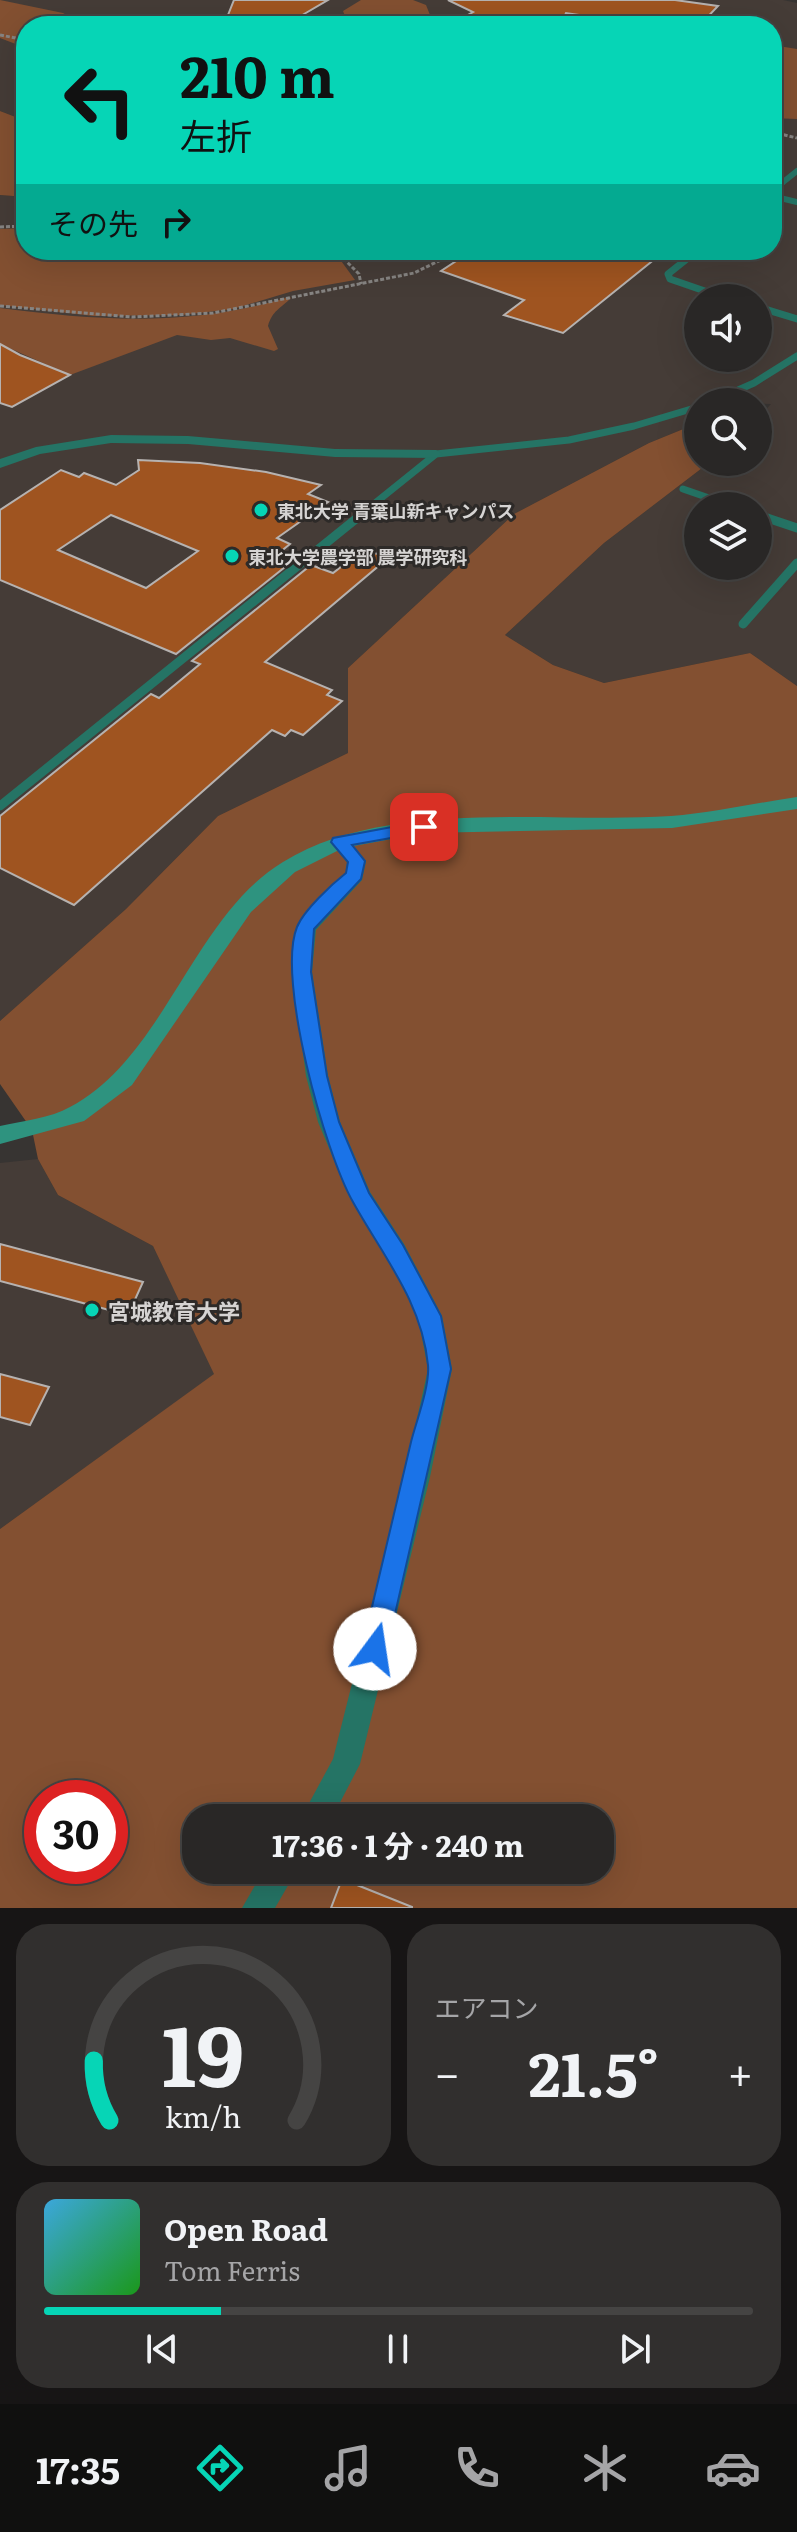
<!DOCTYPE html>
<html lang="ja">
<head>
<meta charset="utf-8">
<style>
  body { margin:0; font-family:Literata,"Noto Sans JP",serif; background:#312f2e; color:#f1f3f6; height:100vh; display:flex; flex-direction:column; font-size:30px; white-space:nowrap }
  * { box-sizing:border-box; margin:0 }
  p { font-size:26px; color:#a5a5a7 }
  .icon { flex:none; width:44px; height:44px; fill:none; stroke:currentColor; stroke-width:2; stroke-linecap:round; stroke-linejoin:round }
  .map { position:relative; height:1908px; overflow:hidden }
  .sheet { display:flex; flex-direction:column; gap:16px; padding:16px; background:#171515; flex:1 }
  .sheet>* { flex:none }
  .top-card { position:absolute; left:16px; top:16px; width:766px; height:244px; border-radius:32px; box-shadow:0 8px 32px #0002,0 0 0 2px #454443; background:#06d5b6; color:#111; overflow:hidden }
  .controls { position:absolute; left:684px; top:284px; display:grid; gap:16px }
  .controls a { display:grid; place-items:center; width:88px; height:88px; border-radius:50%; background:#292726; box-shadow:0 8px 32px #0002,0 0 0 2px #454443; font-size:40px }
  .speed { position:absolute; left:24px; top:1780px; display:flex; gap:16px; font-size:40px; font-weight:700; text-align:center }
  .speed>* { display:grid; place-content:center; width:104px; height:104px; border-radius:50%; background:#292726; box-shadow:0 8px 32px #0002,0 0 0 2px #454443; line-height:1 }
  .speed .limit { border:12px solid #d22; background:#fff; color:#111 }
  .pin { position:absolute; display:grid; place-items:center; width:68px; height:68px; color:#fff; margin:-34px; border-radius:16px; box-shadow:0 4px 12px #0006 }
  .me { position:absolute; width:88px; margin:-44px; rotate:14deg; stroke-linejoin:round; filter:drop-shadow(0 0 6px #0008) }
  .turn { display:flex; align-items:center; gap:28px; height:168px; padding:0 32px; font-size:36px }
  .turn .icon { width:104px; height:104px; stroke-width:2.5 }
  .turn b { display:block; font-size:56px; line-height:68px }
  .then { display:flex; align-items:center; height:76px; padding:0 32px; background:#0003; gap:16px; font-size:30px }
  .big { font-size:60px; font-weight:700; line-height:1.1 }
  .sheet .tile { flex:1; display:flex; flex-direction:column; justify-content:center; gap:12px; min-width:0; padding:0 28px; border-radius:32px; background:#312f2e }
  .sheet .dial { align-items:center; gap:0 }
  .dial svg { height:208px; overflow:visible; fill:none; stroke:#454443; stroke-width:7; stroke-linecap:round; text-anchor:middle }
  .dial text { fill:#f1f3f6; stroke:none }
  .song { display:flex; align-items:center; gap:24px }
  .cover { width:96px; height:96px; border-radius:12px; background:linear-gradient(135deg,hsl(200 70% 55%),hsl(120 70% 35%)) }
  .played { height:8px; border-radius:4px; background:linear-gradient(90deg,#06d5b6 25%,#454443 25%) }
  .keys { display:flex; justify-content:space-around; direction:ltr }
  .heat { display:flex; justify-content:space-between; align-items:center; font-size:44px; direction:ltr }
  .sheet .tiles { flex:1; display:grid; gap:16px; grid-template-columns:1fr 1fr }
  .tile:last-child { grid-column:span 2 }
  .trip { position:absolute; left:182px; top:1804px; width:432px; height:80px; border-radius:32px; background:#292726; box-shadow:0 8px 32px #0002,0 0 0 2px #454443; font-weight:700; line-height:80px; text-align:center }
  .tab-bar { display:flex; height:128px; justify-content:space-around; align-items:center; background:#10100f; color:#a5a5a7 }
  .tab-bar .icon { width:56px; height:56px }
  .tab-bar .active { color:#06d5b6 }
  .tab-bar b { font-size:36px; color:#f1f3f6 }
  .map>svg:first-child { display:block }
  .built { fill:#453c37; fill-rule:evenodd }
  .green { fill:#835031; fill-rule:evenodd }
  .building { fill:#9f5420; stroke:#b6b2b0; stroke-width:2; fill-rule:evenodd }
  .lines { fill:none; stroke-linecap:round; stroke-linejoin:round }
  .path { stroke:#868482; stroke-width:3; stroke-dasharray:4 2; stroke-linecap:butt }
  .lane-far2 { stroke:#257465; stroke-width:6 }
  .lane-far1 { stroke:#257465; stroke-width:7 }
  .lane { stroke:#257465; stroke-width:9 }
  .street { fill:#257465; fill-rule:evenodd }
  .secondary { fill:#2e937f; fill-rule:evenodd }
  .route { fill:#1a73e8; stroke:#114b97; stroke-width:2 }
  .poi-dot { fill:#06d5b6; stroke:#2d2a28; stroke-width:3 }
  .labels { text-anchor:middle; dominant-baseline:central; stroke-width:6; stroke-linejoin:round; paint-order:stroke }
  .far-poi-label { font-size:18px; font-weight:bold; fill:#d6d4d3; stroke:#2d2a28; text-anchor:start }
  .poi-label { font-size:22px; font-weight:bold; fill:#d6d4d3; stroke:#2d2a28; text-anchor:start }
</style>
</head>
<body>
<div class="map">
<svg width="797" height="1908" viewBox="0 0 797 1908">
  <rect width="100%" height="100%" fill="#373432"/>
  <!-- built -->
  <path class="built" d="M 0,0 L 783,0 L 797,3 L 797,686 L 750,653 L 604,683 L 553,665 L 505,635 L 604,543 L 710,462 L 758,462 L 758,418 L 771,404 L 698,402 L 698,423 L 649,443 L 514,514 L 348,668 L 348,753 L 218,816 L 126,909 L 0,1021 L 0,195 L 26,197 L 26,250 L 772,250 L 772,26 L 26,26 L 26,121 L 0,111 ZM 698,298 L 758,298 L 758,358 L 698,358 ZM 698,506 L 758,506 L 758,566 L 698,566 Z
    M 38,1159 L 58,1195 L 153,1246 L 215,1374 L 0,1529 L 0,1163 Z"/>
  <!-- green -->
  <path class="green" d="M 0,0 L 63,13 L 86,26 L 26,26 L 26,48 L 0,38 Z
    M 361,0 L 413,0 L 426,5 L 430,15 C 410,32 365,31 345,16 L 343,11 Z
    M 772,45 L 797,49 L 797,119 L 772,118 Z
    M 0,111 L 26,121 L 26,197 L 0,195 Z
    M 26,228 L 26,250 L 327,250 L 339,258 L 355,280 L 293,291 L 233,309 L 181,315 L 94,316 L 0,305 L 0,229 Z
    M 289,297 L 291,298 C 281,308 272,311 268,326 L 278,349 L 274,351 L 230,338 L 211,340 L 177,335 L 70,375 L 0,344 L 0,308 C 102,321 189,327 289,297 Z
    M 698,423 L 698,462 L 710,462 L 604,543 L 505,635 L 553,665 L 604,683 L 750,653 L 797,686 L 797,1908 L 0,1908 L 0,1529 L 214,1374 L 153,1246 L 58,1195 L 38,1159 L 32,1130 L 0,1084 L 0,1021 L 126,909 L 218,816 L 348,753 L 348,668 L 514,514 L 649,443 ZM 42,1798 L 110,1798 L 110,1866 L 42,1866 ZM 196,1818 L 600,1818 L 600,1870 L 196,1870 Z"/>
  <!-- building -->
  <path class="building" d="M 234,0 L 328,0 L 299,17 L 311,26 L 230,26 L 228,15 Z
    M 448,0 L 675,0 L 718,6 L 699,26 L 655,26 L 566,13 L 560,26 L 448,26 L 473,12 Z
    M 473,250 L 666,250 L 563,333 L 504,315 L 524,300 L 441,271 Z
    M 0,344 L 20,355 L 70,375 L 12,407 L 0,403 Z
    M 138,460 L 200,463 L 266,472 L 321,485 L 308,494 L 328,502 L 277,538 L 290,544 L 279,553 L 295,559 L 176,654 L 0,580 L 0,510 L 61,470 L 79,477 L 84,473 L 116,485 L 139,470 ZM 111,515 L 198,551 L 146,588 L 58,550 Z
    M 364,549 L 388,558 L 265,662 L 332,690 L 327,695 L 342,701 L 303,735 L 291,730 L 285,736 L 272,730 L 74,905 L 0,868 L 0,816 L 151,694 L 159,698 L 200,664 L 192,661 L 311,565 L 333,573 Z
    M 0,1244 L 143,1282 L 128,1315 L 0,1281 Z
    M 0,1374 L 49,1387 L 30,1425 L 0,1417 Z
    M 342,1879 L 412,1907 L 412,1908 L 331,1908 Z"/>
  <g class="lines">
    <!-- path -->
    <path class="path" d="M 0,35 L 26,40
      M 772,132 L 797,138
      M 0,227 L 26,226
      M 335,250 L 359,274 L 361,284
      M 0,306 L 133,317 L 213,313 L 414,273 L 461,250"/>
    <!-- lane-far2 -->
    <path class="lane-far2" d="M 772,191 L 797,171
      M 772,196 L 797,202"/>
    <!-- lane-far1 -->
    <path class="lane-far1" d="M 698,250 L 668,274 L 670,279 L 725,298
      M 758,307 L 797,319
      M 711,402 L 754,383 L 797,356
      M 683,489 L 732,506
      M 364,512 L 436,454 L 569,440 L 634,426 L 698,407"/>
    <!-- lane -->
    <path class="lane" d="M 758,515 L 797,528
      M 743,624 L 797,563
      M 0,806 L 367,510"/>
    <!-- street -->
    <path class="street" d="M 111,435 L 188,436 L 335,449 L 436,450 L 443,454 L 436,458 L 335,457 L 188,444 L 111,443 L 40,454 L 0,468 L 0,459 L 36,447 Z
      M 339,836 L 346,838 L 366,861 L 362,880 L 316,930 L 312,972 L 328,1076 L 340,1122 L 370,1192 L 404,1244 L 442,1316 L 452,1369 L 430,1477 L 360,1764 L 332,1818 L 301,1818 L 333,1759 L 404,1477 L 428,1369 L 418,1317 L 388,1258 L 349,1196 L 318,1122 L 306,1076 L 292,972 L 296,928 L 346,873 L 347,862 L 330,842 Z
      M 264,1870 L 297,1870 L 275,1908 L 242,1908 Z"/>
    <!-- secondary -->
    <path class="secondary" d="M 797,797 L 797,809 L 672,828 L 424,833 L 343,848 L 295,872 L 251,912 L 132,1085 L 84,1121 L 0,1144 L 0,1126 C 22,1121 51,1118 70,1107 C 164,1058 193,916 283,862 C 388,797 551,824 671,816 C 713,813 755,803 797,797 Z"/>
  </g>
  <!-- route -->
  <path class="route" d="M 424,821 L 432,827 L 430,831 L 352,845 L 365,861 L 361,879 L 314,929 L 311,972 L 327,1076 L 339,1122 L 369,1193 L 403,1245 L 441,1316 L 451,1369 L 387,1649 L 384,1658 L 375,1662 L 366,1658 L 362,1649 C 378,1580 395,1511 411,1442 C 416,1422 430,1386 428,1365 C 422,1302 383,1256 353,1202 C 325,1153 276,978 297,927 C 304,910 332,884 346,873 L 348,862 L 331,842 L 333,838 Z"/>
  <!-- markers -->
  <g class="poi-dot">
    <circle cx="261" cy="510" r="8"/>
    <circle cx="232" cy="556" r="8"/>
    <circle cx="92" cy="1310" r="8"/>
  </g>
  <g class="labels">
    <!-- far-poi labels -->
    <g class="far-poi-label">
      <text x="277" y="510">東北大学 青葉山新キャンパス</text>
      <text x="248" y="556">東北大学農学部 農学研究科</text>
    </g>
    <!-- poi labels -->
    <g class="poi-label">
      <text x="108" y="1310">宮城教育大学</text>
    </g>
  </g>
</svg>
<div class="controls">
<a><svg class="icon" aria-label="sound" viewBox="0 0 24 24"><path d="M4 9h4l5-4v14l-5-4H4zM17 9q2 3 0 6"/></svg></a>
<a><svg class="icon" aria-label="search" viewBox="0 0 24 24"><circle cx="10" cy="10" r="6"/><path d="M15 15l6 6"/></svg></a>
<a><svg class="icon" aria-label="layers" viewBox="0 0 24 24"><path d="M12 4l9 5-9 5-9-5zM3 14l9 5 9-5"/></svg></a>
</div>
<div class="speed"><div class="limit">30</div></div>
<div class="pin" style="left:424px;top:827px;background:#d93025"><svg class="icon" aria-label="arrive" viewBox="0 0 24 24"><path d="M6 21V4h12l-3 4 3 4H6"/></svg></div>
<svg class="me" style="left:375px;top:1649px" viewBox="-20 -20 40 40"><circle r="19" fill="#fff"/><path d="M0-13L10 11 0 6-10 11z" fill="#1a73e8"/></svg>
<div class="trip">17:36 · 1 分 · 240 m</div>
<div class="top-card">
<div class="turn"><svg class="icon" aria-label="left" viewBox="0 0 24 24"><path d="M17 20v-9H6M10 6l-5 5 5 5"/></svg><div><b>210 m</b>左折</div></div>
<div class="then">その先<svg class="icon" aria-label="right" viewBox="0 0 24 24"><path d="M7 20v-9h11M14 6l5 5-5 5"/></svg></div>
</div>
</div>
<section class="sheet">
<div class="tiles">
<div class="tile dial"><svg viewBox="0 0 100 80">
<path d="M14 69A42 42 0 1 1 86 69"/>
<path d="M14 69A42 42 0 0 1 8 46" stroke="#06d5b6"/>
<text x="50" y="56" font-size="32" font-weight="700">19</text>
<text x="50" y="72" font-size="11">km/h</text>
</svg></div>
<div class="tile"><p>エアコン</p>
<div class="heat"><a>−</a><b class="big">21.5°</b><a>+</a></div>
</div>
<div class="tile">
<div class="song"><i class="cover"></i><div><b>Open Road</b><p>Tom Ferris</p></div></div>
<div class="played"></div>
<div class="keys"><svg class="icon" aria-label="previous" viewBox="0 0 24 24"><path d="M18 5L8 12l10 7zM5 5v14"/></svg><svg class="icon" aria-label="pause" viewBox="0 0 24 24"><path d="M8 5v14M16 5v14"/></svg><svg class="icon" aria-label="next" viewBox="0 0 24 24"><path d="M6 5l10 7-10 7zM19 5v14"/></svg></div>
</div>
</div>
</section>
<nav class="tab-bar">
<b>17:35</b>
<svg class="icon active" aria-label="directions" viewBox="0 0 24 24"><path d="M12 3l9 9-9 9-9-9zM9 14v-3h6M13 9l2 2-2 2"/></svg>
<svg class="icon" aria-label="music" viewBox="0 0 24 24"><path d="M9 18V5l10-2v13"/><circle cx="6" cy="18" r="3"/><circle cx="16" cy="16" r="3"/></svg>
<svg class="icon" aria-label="phone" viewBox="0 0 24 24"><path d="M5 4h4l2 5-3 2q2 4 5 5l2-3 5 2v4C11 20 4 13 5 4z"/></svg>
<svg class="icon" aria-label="climate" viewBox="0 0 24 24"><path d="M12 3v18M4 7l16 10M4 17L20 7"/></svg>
<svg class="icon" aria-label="car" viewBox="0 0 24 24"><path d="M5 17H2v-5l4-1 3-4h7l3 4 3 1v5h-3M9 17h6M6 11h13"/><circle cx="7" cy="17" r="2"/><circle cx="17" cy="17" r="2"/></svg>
</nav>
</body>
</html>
